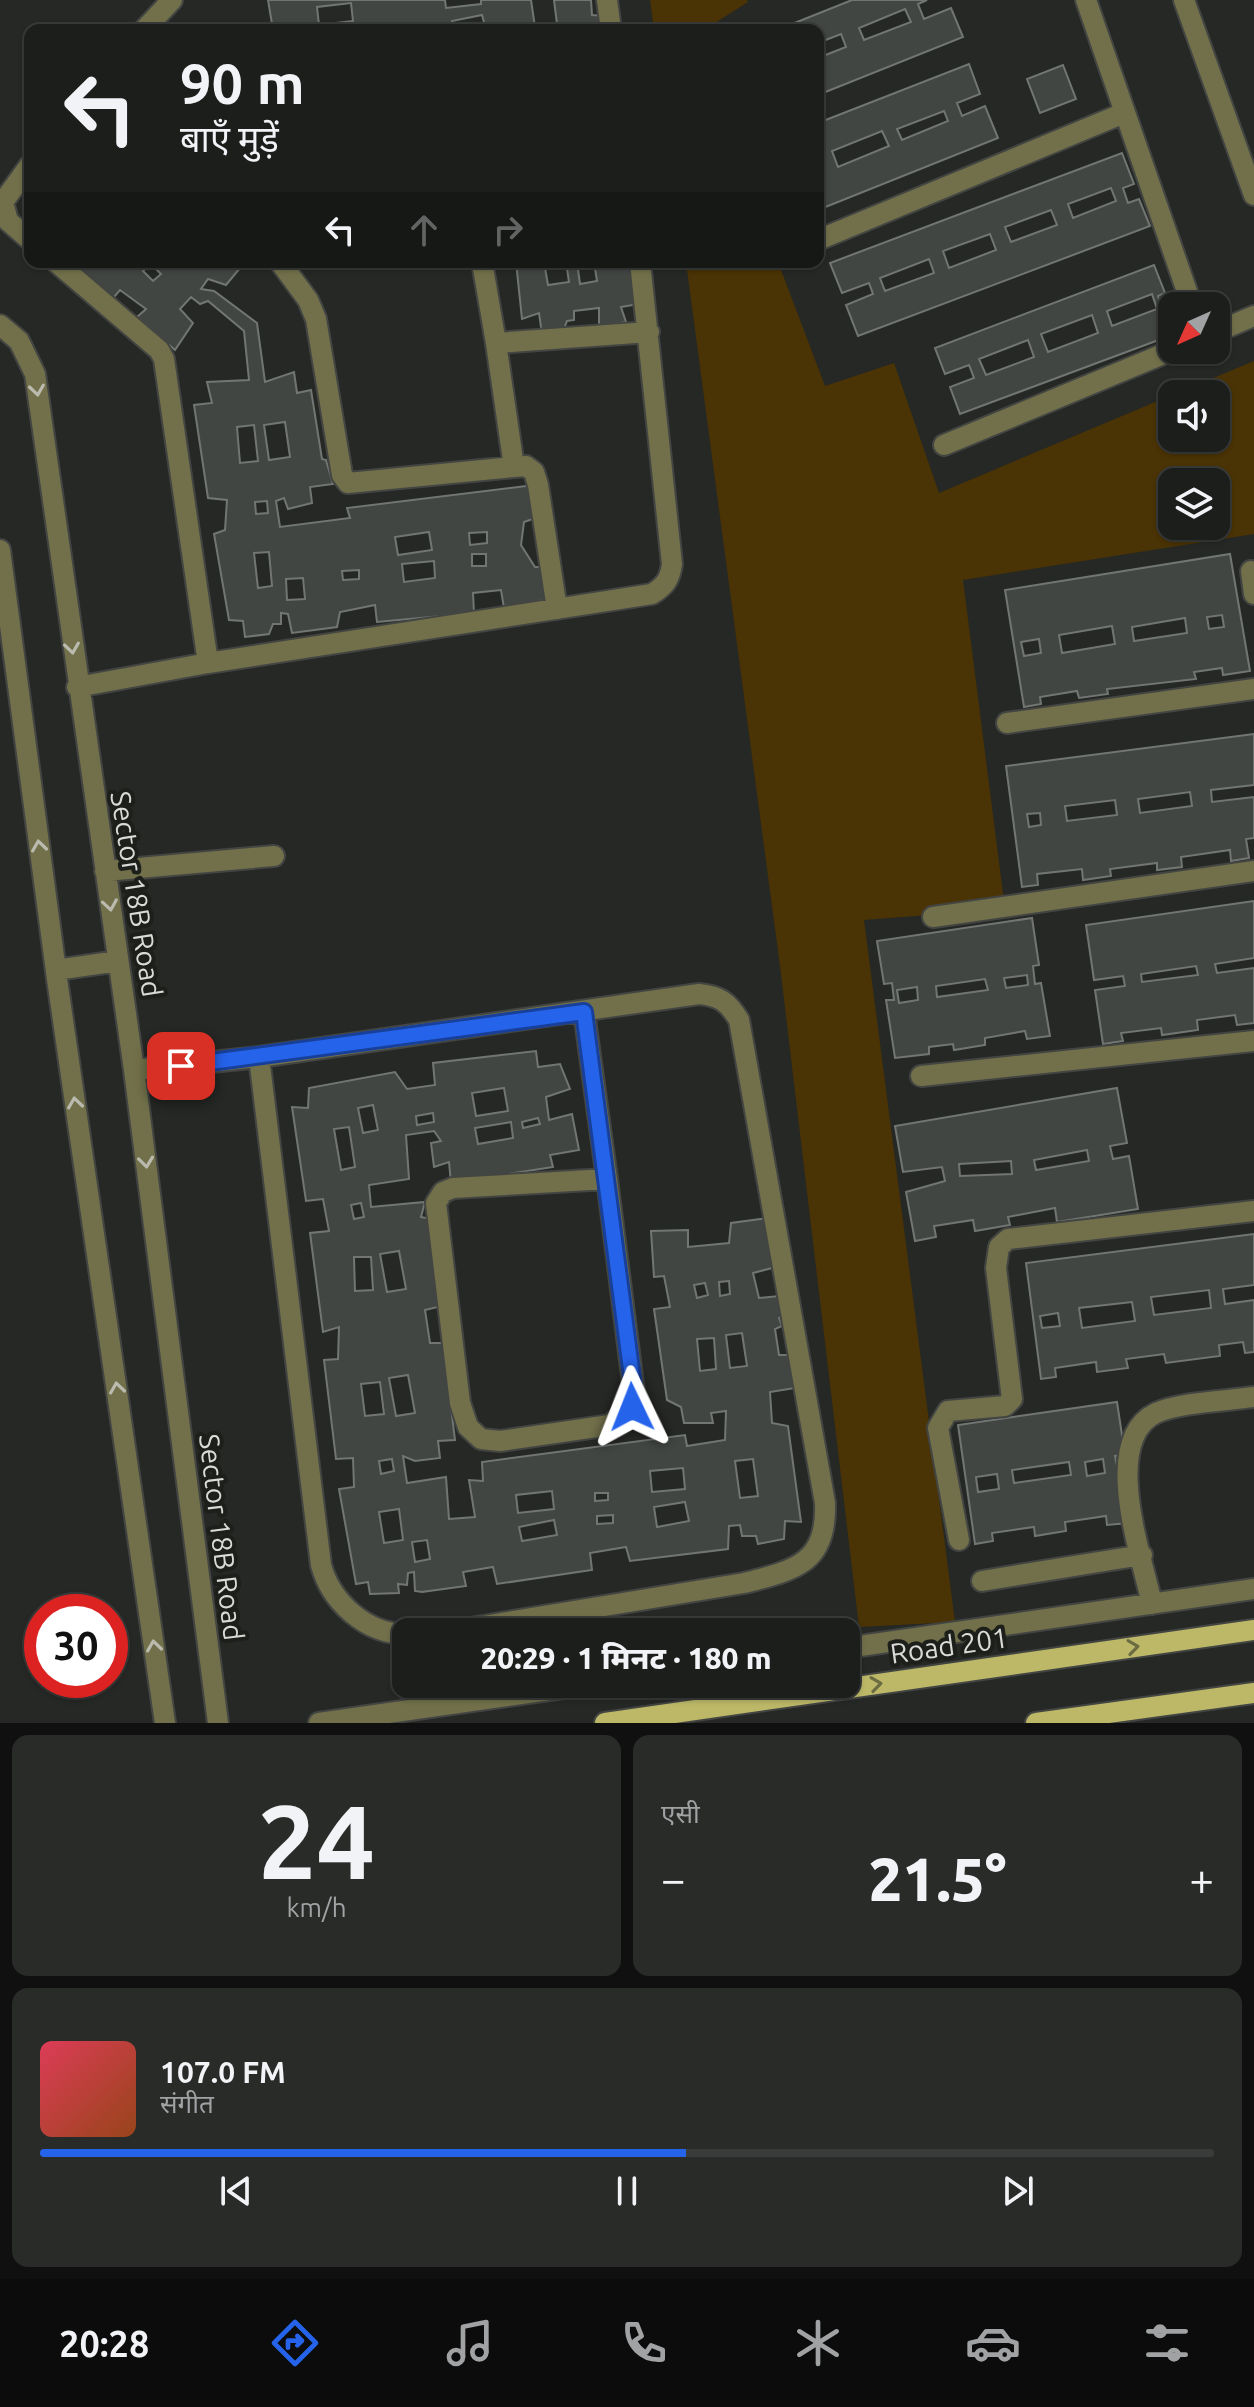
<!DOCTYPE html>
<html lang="hi">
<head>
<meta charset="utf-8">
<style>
  body { margin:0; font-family:Ubuntu,"Noto Sans Devanagari",sans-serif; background:#292b29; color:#f1f3f6; height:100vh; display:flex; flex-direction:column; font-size:30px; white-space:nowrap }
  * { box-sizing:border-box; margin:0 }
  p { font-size:26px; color:#a0a2a3 }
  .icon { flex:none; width:44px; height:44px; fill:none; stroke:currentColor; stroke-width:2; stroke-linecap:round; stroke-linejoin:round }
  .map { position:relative; height:1723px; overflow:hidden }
  .side { display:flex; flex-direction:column; gap:12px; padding:12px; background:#0f100f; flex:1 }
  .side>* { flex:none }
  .guide { position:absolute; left:24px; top:24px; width:800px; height:244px; border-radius:16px; box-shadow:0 2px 6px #0004,0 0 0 2px #3a3c3b; background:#1c1e1c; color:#f1f3f6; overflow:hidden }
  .needle { width:52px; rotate:225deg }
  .buttons { position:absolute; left:1158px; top:292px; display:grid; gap:16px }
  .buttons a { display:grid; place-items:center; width:72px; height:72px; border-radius:16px; background:#1c1e1c; box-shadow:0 2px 6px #0004,0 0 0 2px #3a3c3b; font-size:40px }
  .speed { position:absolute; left:24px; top:1594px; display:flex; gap:16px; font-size:40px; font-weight:700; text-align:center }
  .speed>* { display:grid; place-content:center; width:104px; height:104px; border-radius:50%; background:#1c1e1c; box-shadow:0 2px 6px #0004,0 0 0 2px #3a3c3b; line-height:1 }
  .speed .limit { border:12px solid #d22; background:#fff; color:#111 }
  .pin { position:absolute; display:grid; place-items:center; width:68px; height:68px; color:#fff; margin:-34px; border-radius:16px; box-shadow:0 4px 12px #0006 }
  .me { position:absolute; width:88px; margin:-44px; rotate:358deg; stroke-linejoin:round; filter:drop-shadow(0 0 6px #0008) }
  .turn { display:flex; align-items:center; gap:28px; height:168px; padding:0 24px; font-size:36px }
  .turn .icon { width:104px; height:104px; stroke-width:2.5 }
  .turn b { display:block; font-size:56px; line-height:68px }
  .lanes { display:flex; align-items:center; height:76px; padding:0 24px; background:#0003; justify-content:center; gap:40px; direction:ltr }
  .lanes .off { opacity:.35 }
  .big { font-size:60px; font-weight:800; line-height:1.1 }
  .side .card { flex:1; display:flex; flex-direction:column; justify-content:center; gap:12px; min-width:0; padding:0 28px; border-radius:16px; background:#292b29 }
  .side .dial { align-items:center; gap:0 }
  .dial b { font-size:104px; line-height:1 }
  .song { display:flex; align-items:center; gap:24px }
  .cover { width:96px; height:96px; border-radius:12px; background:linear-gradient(135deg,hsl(350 70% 55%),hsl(20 70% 35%)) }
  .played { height:8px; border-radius:4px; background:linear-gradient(90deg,#2563eb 55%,#3a3c3b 55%) }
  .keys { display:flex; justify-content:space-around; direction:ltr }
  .heat { display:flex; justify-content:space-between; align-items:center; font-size:44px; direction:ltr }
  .side .tiles { flex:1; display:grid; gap:12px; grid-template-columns:1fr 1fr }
  .card:last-child { grid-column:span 2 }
  .trip { position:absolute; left:392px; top:1618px; width:468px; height:80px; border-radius:16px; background:#1c1e1c; box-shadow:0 2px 6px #0004,0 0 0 2px #3a3c3b; font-weight:800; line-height:80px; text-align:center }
  .menu { display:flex; height:128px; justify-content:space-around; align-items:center; background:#0b0c0b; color:#a0a2a3 }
  .menu .icon { width:56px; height:56px }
  .menu .active { color:#2563eb }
  .menu b { font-size:36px; color:#f1f3f6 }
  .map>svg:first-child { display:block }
  .green { fill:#4a3304; fill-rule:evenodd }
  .building { fill:#424643; stroke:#717673; stroke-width:2; fill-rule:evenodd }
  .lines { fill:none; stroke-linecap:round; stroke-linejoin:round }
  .minor-casing { stroke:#434542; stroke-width:24 }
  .major-casing { stroke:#434542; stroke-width:24 }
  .minor { stroke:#71704a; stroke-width:20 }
  .major { stroke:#bcb868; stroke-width:20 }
  .oneway { stroke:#babbae }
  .oneway2 { stroke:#6c6c42 }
  .route-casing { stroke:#184099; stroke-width:20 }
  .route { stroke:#2563eb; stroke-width:14 }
  .labels { text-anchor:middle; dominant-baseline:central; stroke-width:8; stroke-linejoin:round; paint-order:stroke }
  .street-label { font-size:28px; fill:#dadbd9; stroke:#1d1f1b }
</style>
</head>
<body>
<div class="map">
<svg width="1254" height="1723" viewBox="0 0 1254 1723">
  <rect width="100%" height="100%" fill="#262825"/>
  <!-- green -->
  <path class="green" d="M 650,0 L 747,0 L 748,2 L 704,30 L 654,30 Z
    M 686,262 L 778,262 L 825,386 L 894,363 L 939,493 L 1172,395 L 1172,438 L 1216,438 L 1216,394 L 1175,394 L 1254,361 L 1254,534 L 963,580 L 1005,909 L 864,920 L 955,1622 L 859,1627 L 780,966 ZM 1172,482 L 1216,482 L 1216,526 L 1172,526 Z"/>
  <!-- building -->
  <path class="building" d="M 268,0 L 445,0 L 446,8 L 481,4 L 481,0 L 531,0 L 535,27 L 557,24 L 554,0 L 591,0 L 592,15 L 607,16 L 609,30 L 486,30 L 482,15 L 452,21 L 454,30 L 407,30 L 406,25 L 394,27 L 395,30 L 273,30 ZM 351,3 L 353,21 L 319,25 L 317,7 Z
    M 852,0 L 927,0 L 918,4 L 924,19 L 951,8 L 963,37 L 818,95 L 818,58 L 846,47 L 841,34 L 818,43 L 818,30 L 777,30 ZM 905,9 L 911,22 L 864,40 L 859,28 Z
    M 969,64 L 980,94 L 957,103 L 962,116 L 985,106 L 998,138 L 818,210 L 818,176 L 825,173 L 818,157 L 818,123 ZM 944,111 L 948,121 L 902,140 L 897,129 ZM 882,131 L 889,146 L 838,167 L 832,151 Z
    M 1063,65 L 1076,99 L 1040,113 L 1027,79 Z
    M 1122,153 L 1134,184 L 1123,188 L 1128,203 L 1139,199 L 1150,226 L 858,336 L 846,305 L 873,294 L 869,283 L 842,293 L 830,263 ZM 1111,188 L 1116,201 L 1073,218 L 1068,204 ZM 1051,210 L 1057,225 L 1011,242 L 1005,227 ZM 990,234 L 996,250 L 949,268 L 943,251 ZM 929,259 L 934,273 L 885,291 L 880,278 Z
    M 59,262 L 245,262 L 226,285 L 208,279 L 201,289 L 214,291 L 257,323 L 265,382 L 294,372 L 297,393 L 311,390 L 322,459 L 326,460 L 333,484 L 310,487 L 312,503 L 288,509 L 284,498 L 276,501 L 280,527 L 350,518 L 347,508 L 534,485 L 541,516 L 524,522 L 521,545 L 535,567 L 548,567 L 552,598 L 504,608 L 501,590 L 473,593 L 474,613 L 377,622 L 375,605 L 340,612 L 337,627 L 292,633 L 288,614 L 281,613 L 281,624 L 273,624 L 269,634 L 245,637 L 243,621 L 229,620 L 214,534 L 225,530 L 227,500 L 208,498 L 194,405 L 212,403 L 207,382 L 249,380 L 244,331 L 208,301 L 200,304 L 191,297 L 180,309 L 193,323 L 175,350 L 137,317 L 146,309 L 120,290 L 108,304 ZM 151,264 L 161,274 L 153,281 L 143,271 ZM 285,422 L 290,457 L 269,460 L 264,425 ZM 254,425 L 258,461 L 240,463 L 237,427 ZM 267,501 L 268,513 L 256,514 L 255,502 ZM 429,532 L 432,550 L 398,555 L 395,537 ZM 487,532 L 487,543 L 470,545 L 469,533 ZM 269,552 L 272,586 L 258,588 L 254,553 ZM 472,554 L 486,554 L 486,566 L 472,566 ZM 434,561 L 435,578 L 404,582 L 402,564 ZM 359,570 L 359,579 L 343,580 L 342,571 ZM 303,578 L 305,599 L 287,600 L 286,579 Z
    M 516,262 L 544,262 L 548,285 L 569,282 L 566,262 L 577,262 L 580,284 L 597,281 L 594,262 L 634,262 L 639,304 L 621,307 L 626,322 L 599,327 L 599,308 L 574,311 L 574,320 L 567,321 L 564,329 L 542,334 L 539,313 L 522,319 Z
    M 1154,265 L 1165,293 L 1158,296 L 1163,309 L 1170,306 L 1172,312 L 1172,335 L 960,414 L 950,387 L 974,378 L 969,365 L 945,374 L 935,348 ZM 1152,294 L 1157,309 L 1112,326 L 1107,311 ZM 1092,315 L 1098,333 L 1048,352 L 1041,334 ZM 1028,340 L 1034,357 L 986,375 L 979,359 Z
    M 1230,554 L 1250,671 L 1223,675 L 1222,668 L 1194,672 L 1196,679 L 1107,689 L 1108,694 L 1079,698 L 1077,691 L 1040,697 L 1041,704 L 1024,707 L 1005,590 ZM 1222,615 L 1224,627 L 1209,629 L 1207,617 ZM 1185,618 L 1187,633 L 1134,641 L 1132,627 ZM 1112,626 L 1115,644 L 1062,653 L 1059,635 ZM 1039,639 L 1041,653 L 1024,656 L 1021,642 Z
    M 1254,734 L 1254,785 L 1211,790 L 1212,802 L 1254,797 L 1254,838 L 1246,839 L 1249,858 L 1231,861 L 1230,850 L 1181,857 L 1182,867 L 1157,870 L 1157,863 L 1110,869 L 1111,876 L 1083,880 L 1082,869 L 1037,874 L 1038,885 L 1022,887 L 1006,766 ZM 1190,792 L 1192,806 L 1140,813 L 1138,799 ZM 1115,800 L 1117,815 L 1067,821 L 1065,806 ZM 1040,813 L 1041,825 L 1029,827 L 1027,814 Z
    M 1254,901 L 1254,958 L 1215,964 L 1217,973 L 1254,968 L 1254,1023 L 1237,1025 L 1235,1015 L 1197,1020 L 1198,1030 L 1162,1035 L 1161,1028 L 1121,1033 L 1123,1041 L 1103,1044 L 1095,990 L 1125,986 L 1123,976 L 1094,980 L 1086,925 ZM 1196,966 L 1198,975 L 1142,982 L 1141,974 Z
    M 1032,918 L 1039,965 L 1033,966 L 1035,984 L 1041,983 L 1050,1036 L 1027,1039 L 1025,1031 L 985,1038 L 985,1045 L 954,1050 L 953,1044 L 929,1047 L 929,1054 L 895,1058 L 886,1000 L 894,1000 L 892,983 L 884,984 L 877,941 ZM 1027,975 L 1028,985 L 1006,988 L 1004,978 ZM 985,979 L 988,990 L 937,997 L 936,986 ZM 917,987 L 918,1000 L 899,1003 L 897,990 Z
    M 536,1051 L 538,1067 L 560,1064 L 570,1089 L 546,1097 L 549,1120 L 572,1114 L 579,1150 L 550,1155 L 553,1167 L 451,1183 L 449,1162 L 434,1167 L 431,1143 L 441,1141 L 434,1131 L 406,1135 L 409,1179 L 369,1185 L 371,1207 L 425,1202 L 421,1217 L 431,1219 L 446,1305 L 425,1310 L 430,1343 L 449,1343 L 445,1358 L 455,1440 L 438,1441 L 440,1458 L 415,1461 L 403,1456 L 407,1483 L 446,1477 L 449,1519 L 475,1517 L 469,1480 L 483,1481 L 482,1462 L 685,1435 L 687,1446 L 725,1440 L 726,1411 L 711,1413 L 713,1423 L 684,1423 L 681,1407 L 667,1400 L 654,1309 L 670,1307 L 664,1276 L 654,1277 L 651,1231 L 688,1230 L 688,1247 L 729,1243 L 731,1223 L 768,1218 L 776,1267 L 753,1273 L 759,1298 L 779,1296 L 784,1315 L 779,1318 L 782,1326 L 775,1329 L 779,1355 L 789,1355 L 795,1388 L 770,1392 L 772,1423 L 788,1426 L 801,1522 L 785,1521 L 784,1539 L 758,1544 L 756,1536 L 742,1536 L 740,1525 L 729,1526 L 728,1549 L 630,1561 L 626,1547 L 590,1553 L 592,1570 L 497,1584 L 493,1567 L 463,1572 L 466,1586 L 422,1592 L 415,1591 L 414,1572 L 408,1573 L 407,1585 L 398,1584 L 399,1593 L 370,1594 L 368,1582 L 356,1584 L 339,1489 L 354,1487 L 353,1458 L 336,1459 L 324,1360 L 338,1359 L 339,1327 L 323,1332 L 310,1233 L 329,1231 L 323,1199 L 306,1201 L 292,1107 L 308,1108 L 309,1088 L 395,1072 L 407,1089 L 435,1085 L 433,1063 ZM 504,1088 L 508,1111 L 476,1116 L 472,1093 ZM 373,1105 L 378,1130 L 363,1133 L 358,1108 ZM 433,1113 L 434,1122 L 417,1125 L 416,1116 ZM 538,1118 L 540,1124 L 523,1128 L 522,1122 ZM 511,1122 L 513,1138 L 478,1144 L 475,1128 ZM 349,1127 L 355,1167 L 341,1170 L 334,1129 ZM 361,1203 L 364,1217 L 354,1219 L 351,1205 ZM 399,1251 L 406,1289 L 387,1292 L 380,1254 ZM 354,1257 L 371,1257 L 373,1290 L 355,1291 ZM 729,1281 L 730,1294 L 720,1296 L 719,1282 ZM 705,1283 L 708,1295 L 697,1298 L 694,1285 ZM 742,1333 L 747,1366 L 730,1368 L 726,1335 ZM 714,1338 L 716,1369 L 700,1371 L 697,1339 ZM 408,1375 L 415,1413 L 396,1416 L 389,1378 ZM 380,1382 L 384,1414 L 365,1416 L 361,1384 ZM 392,1459 L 394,1471 L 381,1474 L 379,1461 ZM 753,1459 L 758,1496 L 740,1498 L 735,1461 ZM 683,1468 L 685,1489 L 652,1492 L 650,1471 ZM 552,1491 L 554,1509 L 518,1513 L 516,1495 ZM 595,1493 L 608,1493 L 608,1500 L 595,1501 ZM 685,1502 L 689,1521 L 657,1527 L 654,1507 ZM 399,1509 L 403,1540 L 384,1543 L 379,1512 ZM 613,1515 L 613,1523 L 597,1524 L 597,1516 ZM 554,1520 L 557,1535 L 522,1541 L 519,1527 ZM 427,1540 L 430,1559 L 415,1562 L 412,1542 Z
    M 1117,1088 L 1127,1143 L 1110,1146 L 1113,1159 L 1129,1156 L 1138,1209 L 1057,1222 L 1055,1208 L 1008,1217 L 1010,1225 L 975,1231 L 973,1220 L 934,1226 L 936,1237 L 915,1241 L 906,1192 L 945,1181 L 942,1167 L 903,1172 L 895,1126 ZM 1087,1150 L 1089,1161 L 1036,1170 L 1034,1160 ZM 1011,1161 L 1012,1174 L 960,1176 L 959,1164 Z
    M 1254,1234 L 1254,1285 L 1223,1289 L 1225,1304 L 1254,1300 L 1254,1352 L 1245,1353 L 1243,1342 L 1219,1345 L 1220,1356 L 1166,1363 L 1164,1354 L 1126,1359 L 1128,1368 L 1097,1372 L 1096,1362 L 1055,1368 L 1056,1377 L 1041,1379 L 1026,1263 ZM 1209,1290 L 1211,1308 L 1154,1315 L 1151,1297 ZM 1132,1302 L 1135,1321 L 1082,1328 L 1079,1308 ZM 1058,1313 L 1060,1326 L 1042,1328 L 1040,1316 Z
    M 1117,1402 L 1125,1455 L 1115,1456 L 1128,1523 L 1107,1525 L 1106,1516 L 1065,1522 L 1066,1531 L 1035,1536 L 1034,1527 L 992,1533 L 993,1541 L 975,1544 L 958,1425 ZM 1103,1459 L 1105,1473 L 1087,1476 L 1085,1462 ZM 1069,1462 L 1071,1475 L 1014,1483 L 1012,1470 ZM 997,1474 L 999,1489 L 978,1492 L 976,1477 Z"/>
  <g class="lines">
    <defs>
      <path id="minor" d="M 607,0 L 611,30
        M 1086,0 L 1192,306
        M 1184,0 L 1254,195
        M 144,30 L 172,0
        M 30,165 L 3,202 L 8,221 L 30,240
        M 818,240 L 1124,113
        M 56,262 L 159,350 L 164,359 L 208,663
        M 280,262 L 308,300 L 316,319 L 342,475 L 348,483 L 514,467 L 496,343 L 649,332
        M 482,262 L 496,343
        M 0,325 L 19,341 L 35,374 L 134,1070 L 218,1723
        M 1216,332 L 1254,316
        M 944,445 L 1173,350
        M 514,467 L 526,466 L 534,472 L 538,485 L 557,609
        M 0,550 L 57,979 L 165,1723
        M 1251,571 L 1254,594
        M 77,687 L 208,663 L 652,594 C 665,586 670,579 672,564 L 640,262
        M 1007,723 L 1254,689
        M 105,871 L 274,856
        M 933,917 L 1254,871
        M 56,970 L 118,961
        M 584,1012 L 607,1179 L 453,1188 L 443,1192 L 436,1203 L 460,1403 L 468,1427 L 481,1439 L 500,1441 L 610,1425 L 632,1407 L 634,1392 L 607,1179
        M 259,1057 L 321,1565 C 331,1602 366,1634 406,1634
        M 134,1070 L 259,1057 L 699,994 C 720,996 728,1002 739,1020 L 825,1503 C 827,1563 796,1570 744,1583 L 447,1632
        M 921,1076 L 1254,1041
        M 959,1540 L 938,1428 L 948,1411 L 1005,1406 L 1012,1399 L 996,1268 L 999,1247 L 1008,1239 L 1254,1211
        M 982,1581 L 1142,1555
        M 1152,1604 C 1142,1557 1100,1440 1156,1413 C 1181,1402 1226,1401 1254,1397
        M 846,1648 L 1254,1589
        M 319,1723 L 592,1684"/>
      <path id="major" d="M 605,1723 L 1254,1630
        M 1036,1723 L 1254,1693"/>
    </defs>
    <!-- minor casing -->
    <use href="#minor" class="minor-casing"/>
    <!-- major casing -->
    <use href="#major" class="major-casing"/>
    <!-- minor -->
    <use href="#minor" class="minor"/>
    <!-- major -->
    <use href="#major" class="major"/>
  </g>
  <!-- one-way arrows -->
  <defs><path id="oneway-chevron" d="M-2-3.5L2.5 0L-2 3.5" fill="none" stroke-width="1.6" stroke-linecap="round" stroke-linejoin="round" transform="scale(2)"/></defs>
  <g class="oneway">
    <use href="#oneway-chevron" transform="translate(37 390) rotate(82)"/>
    <use href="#oneway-chevron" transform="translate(72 648) rotate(82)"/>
    <use href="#oneway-chevron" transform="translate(39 846) rotate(-98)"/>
    <use href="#oneway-chevron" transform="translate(110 905) rotate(81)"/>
    <use href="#oneway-chevron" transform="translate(75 1103) rotate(-98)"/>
    <use href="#oneway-chevron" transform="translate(146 1162) rotate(83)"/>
    <use href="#oneway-chevron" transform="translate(117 1388) rotate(-98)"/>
    <use href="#oneway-chevron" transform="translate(154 1646) rotate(-98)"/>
  </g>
  <g class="oneway2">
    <use href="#oneway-chevron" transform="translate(1133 1647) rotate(-8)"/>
    <use href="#oneway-chevron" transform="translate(876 1684) rotate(-8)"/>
  </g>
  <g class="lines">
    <defs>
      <path id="route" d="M 181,1066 L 584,1012 L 634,1392 L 632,1407"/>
    </defs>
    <!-- route casing -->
    <use href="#route" class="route-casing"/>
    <!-- route -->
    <use href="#route" class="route"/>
  </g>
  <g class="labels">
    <!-- street labels -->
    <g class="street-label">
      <text transform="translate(137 894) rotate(81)">Sector 18B Road</text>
      <text transform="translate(222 1537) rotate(83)">Sector 18B Road</text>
      <text transform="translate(949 1645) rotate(-8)">Road 201</text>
    </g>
  </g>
</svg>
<div class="buttons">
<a><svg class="needle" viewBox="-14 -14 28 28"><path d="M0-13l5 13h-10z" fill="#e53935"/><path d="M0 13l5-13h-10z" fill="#a0a2a3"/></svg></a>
<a><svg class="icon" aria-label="sound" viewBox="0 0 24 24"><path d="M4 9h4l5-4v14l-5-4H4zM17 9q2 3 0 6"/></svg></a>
<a><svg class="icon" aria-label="layers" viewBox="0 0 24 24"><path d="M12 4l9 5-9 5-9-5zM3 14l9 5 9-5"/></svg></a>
</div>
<div class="speed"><div class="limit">30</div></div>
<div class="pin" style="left:181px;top:1066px;background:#d93025"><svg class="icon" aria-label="arrive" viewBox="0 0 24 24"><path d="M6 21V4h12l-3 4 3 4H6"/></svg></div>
<svg class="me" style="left:632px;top:1407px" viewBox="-20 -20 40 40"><path d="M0-17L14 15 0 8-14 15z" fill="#2563eb" stroke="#fff" stroke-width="4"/></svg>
<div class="trip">20:29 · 1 मिनट · 180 m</div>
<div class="guide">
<div class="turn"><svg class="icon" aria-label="left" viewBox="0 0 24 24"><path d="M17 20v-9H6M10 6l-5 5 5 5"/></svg><div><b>90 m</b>बाएँ मुड़ें</div></div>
<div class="lanes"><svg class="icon" aria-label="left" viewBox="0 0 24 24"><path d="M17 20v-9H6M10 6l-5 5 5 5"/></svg><svg class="icon off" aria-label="ahead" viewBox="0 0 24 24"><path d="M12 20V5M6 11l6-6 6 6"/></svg><svg class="icon off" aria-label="right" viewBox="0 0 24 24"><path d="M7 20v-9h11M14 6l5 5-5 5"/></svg></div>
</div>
</div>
<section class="side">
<div class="tiles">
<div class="card dial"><b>24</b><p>km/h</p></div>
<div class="card"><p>एसी</p>
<div class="heat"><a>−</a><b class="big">21.5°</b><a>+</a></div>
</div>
<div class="card">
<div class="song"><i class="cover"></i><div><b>107.0 FM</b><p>संगीत</p></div></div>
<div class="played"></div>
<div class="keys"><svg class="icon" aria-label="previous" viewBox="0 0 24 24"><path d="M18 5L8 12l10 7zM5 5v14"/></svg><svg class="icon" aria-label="pause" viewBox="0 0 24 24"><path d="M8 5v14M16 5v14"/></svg><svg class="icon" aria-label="next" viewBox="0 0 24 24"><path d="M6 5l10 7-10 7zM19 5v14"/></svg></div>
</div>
</div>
</section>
<nav class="menu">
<b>20:28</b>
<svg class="icon active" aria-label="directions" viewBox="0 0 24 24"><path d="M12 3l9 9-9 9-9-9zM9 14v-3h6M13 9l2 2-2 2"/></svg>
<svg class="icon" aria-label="music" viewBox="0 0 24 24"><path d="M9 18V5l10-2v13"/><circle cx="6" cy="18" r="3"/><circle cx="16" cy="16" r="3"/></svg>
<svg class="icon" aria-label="phone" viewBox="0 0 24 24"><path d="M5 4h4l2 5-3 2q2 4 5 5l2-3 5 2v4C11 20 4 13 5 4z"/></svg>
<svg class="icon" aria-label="climate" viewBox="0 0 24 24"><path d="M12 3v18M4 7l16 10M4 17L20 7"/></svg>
<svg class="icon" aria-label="car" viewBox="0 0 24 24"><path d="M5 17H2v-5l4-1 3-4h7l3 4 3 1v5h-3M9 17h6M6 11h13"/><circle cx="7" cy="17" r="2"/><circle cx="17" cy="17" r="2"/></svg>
<svg class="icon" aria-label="filters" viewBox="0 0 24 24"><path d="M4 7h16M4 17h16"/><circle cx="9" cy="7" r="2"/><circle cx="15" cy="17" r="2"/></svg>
</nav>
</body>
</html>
